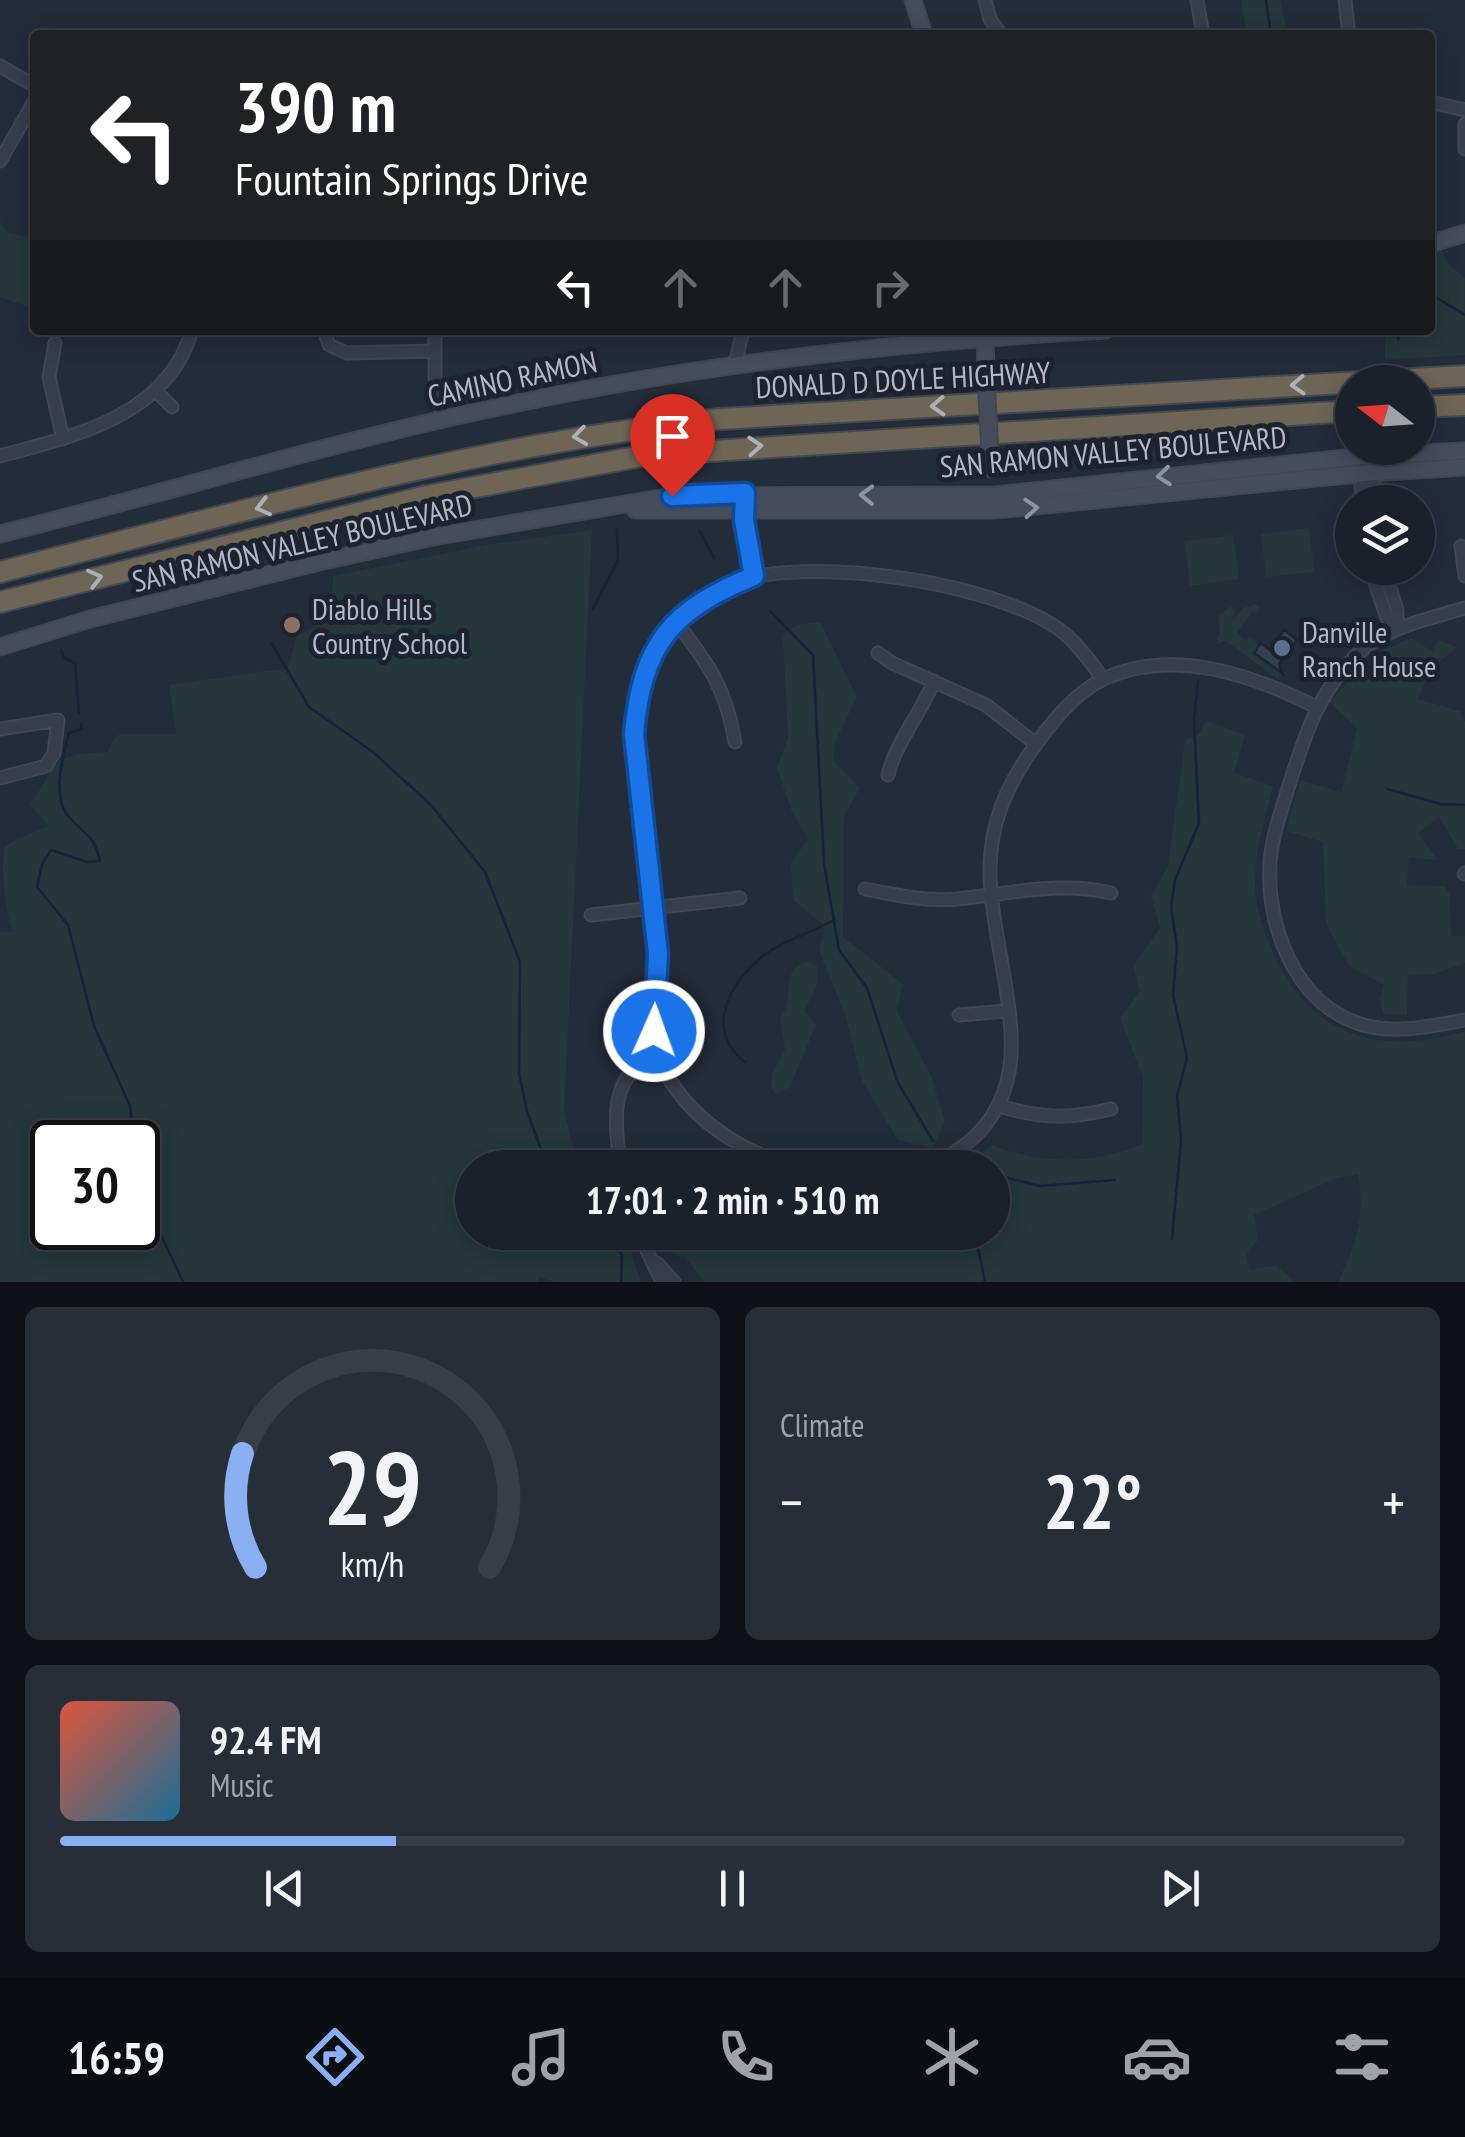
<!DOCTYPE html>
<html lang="en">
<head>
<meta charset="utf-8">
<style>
  body { margin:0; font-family:"PT Sans Narrow",sans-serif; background:#272e37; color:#f1f3f6; height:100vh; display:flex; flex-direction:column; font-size:38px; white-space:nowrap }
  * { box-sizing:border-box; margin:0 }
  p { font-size:32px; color:#9fa3a9 }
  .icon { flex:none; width:55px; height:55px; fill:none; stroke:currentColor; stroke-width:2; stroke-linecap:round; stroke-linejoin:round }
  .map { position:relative; height:1282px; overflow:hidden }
  .drawer { display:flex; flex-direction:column; gap:25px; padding:25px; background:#0e1218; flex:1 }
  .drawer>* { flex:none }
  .banner { position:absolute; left:30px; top:30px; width:1405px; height:305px; border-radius:10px; box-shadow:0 5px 25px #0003,0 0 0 2px #383e47; background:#202124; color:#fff; overflow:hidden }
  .needle { width:65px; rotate:287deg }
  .tools { position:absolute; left:1335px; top:365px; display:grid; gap:20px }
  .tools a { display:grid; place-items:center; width:100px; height:100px; border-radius:50%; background:#1a212b; box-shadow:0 5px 25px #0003,0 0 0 2px #383e47; font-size:50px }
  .speed { position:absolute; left:30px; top:1120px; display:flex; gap:20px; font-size:50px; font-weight:700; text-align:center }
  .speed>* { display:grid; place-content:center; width:130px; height:130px; border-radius:50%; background:#1a212b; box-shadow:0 5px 25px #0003,0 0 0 2px #383e47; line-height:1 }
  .speed .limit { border:5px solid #111; border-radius:15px; background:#fff; color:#111 }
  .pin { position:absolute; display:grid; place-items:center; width:85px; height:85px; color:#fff; margin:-102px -42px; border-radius:50% 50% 50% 0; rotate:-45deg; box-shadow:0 0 10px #0007 }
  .pin .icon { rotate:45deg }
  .me { position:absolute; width:110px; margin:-55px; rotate:2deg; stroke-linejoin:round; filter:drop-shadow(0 0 8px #0008) }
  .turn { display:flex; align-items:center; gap:35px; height:210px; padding:0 40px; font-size:45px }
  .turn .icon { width:130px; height:130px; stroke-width:2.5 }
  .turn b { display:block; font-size:70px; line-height:85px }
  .lanes { display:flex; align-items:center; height:95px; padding:0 40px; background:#0003; justify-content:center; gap:50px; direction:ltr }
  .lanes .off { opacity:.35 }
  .big { font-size:75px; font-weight:700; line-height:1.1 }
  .drawer .tile { flex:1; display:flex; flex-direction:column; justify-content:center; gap:15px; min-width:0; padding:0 35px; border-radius:15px; background:#272e37 }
  .drawer .dial { align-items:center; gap:0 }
  .dial svg { height:260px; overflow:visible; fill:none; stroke:#383e47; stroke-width:7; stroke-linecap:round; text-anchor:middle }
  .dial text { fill:#f1f3f6; stroke:none }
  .song { display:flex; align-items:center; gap:30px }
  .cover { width:120px; height:120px; border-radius:15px; background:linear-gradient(135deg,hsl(10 70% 55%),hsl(200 70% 35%)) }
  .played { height:10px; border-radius:5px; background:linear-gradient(90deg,#89b0f3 25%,#383e47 25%) }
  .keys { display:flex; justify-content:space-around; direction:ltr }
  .heat { display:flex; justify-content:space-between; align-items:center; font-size:55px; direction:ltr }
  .drawer .tiles { flex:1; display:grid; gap:25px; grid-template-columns:1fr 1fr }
  .tile:last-child { grid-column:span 2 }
  .trip { position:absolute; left:455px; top:1150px; width:555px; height:100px; border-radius:50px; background:#1a212b; box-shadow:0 5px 25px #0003,0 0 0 2px #383e47; font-weight:700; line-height:100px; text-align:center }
  .dock { display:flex; height:160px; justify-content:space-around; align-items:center; background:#0a0d11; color:#9fa3a9 }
  .dock .icon { width:70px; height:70px }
  .dock .on { color:#89b0f3 }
  .dock b { font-size:45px; color:#f1f3f6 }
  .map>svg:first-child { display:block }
  .green { fill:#25373a; fill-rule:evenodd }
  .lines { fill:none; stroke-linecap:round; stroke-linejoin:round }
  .stream { stroke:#172336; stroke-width:2.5 }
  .building { fill:#354050; stroke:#1e2530; stroke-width:2.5 }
  .street-casing { stroke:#404753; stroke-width:15 }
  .secondary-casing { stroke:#404753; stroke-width:19 }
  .highway-casing { stroke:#424954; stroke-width:24 }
  .street { stroke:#363e4a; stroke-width:11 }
  .secondary { stroke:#454d5d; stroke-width:15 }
  .highway { stroke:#6f6554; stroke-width:20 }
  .secondary-bridge-casing { stroke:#404753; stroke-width:19; stroke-linecap:butt }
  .secondary-bridge { stroke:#454d5d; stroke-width:15 }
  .oneway { stroke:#abb1bb }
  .oneway2 { stroke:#8c93a1 }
  .route-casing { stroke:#114b97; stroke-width:25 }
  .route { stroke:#1a73e8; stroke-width:18 }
  .education-dot { fill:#8d6e63; stroke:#1c232e; stroke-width:4 }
  .service-dot { fill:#5c6f8a; stroke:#1c232e; stroke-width:4 }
  .labels { text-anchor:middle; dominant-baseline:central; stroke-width:10; stroke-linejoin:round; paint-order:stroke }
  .street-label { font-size:30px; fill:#b2b9c6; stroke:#1c232e }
  .poi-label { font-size:30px; fill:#b2b9c6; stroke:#1c232e; text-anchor:start }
</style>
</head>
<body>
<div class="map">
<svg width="1465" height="1282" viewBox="0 0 1465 1282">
  <rect width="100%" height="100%" fill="#232c39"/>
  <!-- green -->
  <path class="green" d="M 1241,0 L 1281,0 L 1287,35 L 1247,35 Z
    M 0,222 L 7,232 L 35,239 L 35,309 L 0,297 Z
    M 1430,224 L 1448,264 L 1465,278 L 1465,355 L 1385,360 L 1385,330 L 1430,330 Z
    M 1309,528 L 1314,572 L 1266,577 L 1261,534 Z
    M 592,530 L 564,1111 L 578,1167 L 472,1168 L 472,1232 L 625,1233 L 641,1282 L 555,1282 L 539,1277 L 537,1282 L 0,1282 L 0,932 L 13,932 C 5,916 0,861 5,847 C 15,838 36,832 49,826 L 30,805 C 60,760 49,755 108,752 L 114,738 L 120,734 L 176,734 L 169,685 L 288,668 L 297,634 C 328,628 333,602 333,576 L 486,545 ZM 52,1142 L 138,1142 L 138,1228 L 52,1228 Z
    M 1233,535 L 1239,579 L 1190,586 L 1184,541 Z
    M 1255,604 L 1260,608 L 1257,614 L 1253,611 L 1237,633 L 1246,640 L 1250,636 L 1259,645 L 1255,653 L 1284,672 L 1278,679 L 1225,641 L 1216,644 L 1220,631 L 1218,616 L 1231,606 L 1235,612 L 1233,620 L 1243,608 Z
    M 820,622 L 857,697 L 835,742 L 834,762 L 860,788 L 844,816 L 843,937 L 903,984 L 897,1011 L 932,1078 L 945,1122 L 932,1148 L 898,1140 L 862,1081 L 846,1017 L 819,950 L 825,926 L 793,900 L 791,863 L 808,839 L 792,812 L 777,768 L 788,738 L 783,637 L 796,625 Z
    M 1411,638 L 1432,651 L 1438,640 L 1458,647 L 1440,661 L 1435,678 L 1427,677 L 1418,699 L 1460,711 L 1465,722 L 1465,849 L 1458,849 L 1439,817 L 1418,833 L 1438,860 L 1409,858 L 1407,885 L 1445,886 L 1450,896 L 1451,936 L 1465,936 L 1465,963 L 1434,974 L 1408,975 L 1407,1015 L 1383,1014 L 1380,998 L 1384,985 L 1349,966 L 1326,924 L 1323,842 L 1286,831 L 1300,780 L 1341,792 L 1357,728 L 1329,702 L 1376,653 Z
    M 1206,721 L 1245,735 L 1234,773 L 1273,786 C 1265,819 1255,851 1255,885 C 1256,906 1262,926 1270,945 C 1304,1034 1376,1058 1465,1031 L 1465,1282 L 1338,1282 C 1357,1240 1365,1220 1358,1174 L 1335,1179 L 1254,1215 L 1258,1240 L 1245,1254 L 1250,1269 L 1276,1266 L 1296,1282 L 704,1282 L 685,1257 C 669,1254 660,1246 652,1233 L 992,1232 L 992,1168 L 947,1167 L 977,1148 L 981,1153 L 992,1145 C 1039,1164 1094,1165 1142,1144 L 1143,1078 L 1120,1018 L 1140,991 L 1133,966 L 1160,928 L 1151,896 L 1168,866 L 1185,740 L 1199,734 Z
    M 808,962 L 817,966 C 819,985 814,994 804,1010 L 816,1025 L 790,1087 L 776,1094 L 771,1088 L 772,1074 L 785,1050 L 780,1018 C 797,997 777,970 808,962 Z"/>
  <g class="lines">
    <!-- stream -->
    <path class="stream" d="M 1266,0 L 1271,35
      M 1430,294 L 1465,315
      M 1398,339 L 1401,330
      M 699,530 L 714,558
      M 593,609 L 618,560 L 617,529
      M 770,611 L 813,655 L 824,863 L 839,950 L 867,988 L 898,1083 L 933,1141
      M 272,644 L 309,707 L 373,752 L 431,805 L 485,872 L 520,962 L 519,1073 L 527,1111 L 548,1168
      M 61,650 L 64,658 L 75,663 L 79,713
      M 81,724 L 82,729 L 69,733 C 63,755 51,798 69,817 C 85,836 93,832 100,861 L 87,862 L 51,850 L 42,864 L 37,887 L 68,925 L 94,1026 L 130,1106 L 134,1142
      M 1387,789 L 1441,804 L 1465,805
      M 745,1062 C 701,1029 733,975 770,951 C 790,938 813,932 834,920
      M 138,1166 L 141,1192 L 183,1282
      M 992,1174 L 1040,1186 L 1115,1180
      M 598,1232 L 622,1254 L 621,1282
      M 975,1232 L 985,1282
      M 1172,1239 L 1181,1140 L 1177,1096 L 1187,1058 L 1173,995 L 1177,946 L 1171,907 L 1175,880 L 1199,823 L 1194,721 L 1198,681"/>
  </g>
  <!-- building -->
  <path class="building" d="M 1284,630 L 1297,640 L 1279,664 L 1282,673 L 1254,653 L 1261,643 L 1270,650 Z"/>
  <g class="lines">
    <defs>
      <path id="street" d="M 985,0 L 990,19 L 1001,35
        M 1197,0 L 1203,35
        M 1345,0 L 1349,35
        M 0,66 L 35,86
        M 1430,102 L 1465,110
        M 1465,124 L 1465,149
        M 0,161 L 35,100
        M 324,330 L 329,345 L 347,353 L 434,351
        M 435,330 L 435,378 L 443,419
        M 55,343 L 49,377 L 63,439
        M 735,365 L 743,330
        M 155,390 L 172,407
        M 0,456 C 75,436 168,416 192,330
        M 1367,481 L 1374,485 L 1376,502
        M 745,502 L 754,577
        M 1363,502 L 1361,486 L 1367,481 L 1365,456
        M 1461,546 L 1465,576
        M 1370,568 L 1387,618 L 1395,621
        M 1384,568 L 1397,610 L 1397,628
        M 1465,608 C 1429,619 1390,626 1361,651 C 1320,688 1306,732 1290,782 C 1282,809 1272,835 1270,863 C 1266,926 1295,1003 1360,1024 C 1394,1035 1431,1026 1465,1020
        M 676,622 C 709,664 726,689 735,742
        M 878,653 L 892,663 L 986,705 L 1036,744
        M 0,729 L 58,720 L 54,753 L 46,766 L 0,778
        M 888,775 C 896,742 921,713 934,681
        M 1464,874 L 1465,873
        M 865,889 C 896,895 925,902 957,899 C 1008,894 1060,881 1111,893
        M 591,915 L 740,898
        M 959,1015 L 1006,1011
        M 1000,1106 C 1041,1119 1070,1119 1111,1109
        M 621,1168 C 614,1120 608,1074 658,1053
        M 799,1168 C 748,1155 698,1125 670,1080 C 641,1033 659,964 654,910 C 648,852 636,795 634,737 C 631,664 683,589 757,576 C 805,568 860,572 908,579 C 953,586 1028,604 1064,633 C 1080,647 1091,662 1103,679
        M 922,1168 C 968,1151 1000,1121 1009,1072 C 1020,1014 989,930 990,867 C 991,823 1005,790 1029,754 C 1048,727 1073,693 1104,679 C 1173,647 1253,675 1316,707
        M 638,1232 L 662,1282
        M 657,1263 L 674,1282"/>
      <path id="secondary" d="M 913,0 L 924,35
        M 1430,244 L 1465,233
        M 985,332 L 986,378
        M 907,340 L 937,330
        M 635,510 L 995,510 L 1367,473 L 1465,467
        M 0,534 C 171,492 341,439 513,404 C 708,363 907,341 1106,330
        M 0,647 L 90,619 L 319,562 L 433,537 L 672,496 L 994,495 L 1365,456 L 1465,451"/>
      <path id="highway" d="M 1418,407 L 1465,405
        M 0,572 C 238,513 474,445 719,419 L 1465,376
        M 0,602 L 427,496 L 647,455 L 1352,411"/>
    </defs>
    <!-- street casing -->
    <use href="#street" class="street-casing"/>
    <!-- secondary casing -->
    <use href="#secondary" class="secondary-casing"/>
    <!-- highway casing -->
    <use href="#highway" class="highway-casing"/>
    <!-- street -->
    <use href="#street" class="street"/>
    <!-- secondary -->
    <use href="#secondary" class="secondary"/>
    <!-- highway -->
    <use href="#highway" class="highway"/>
    <defs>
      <path id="secondary-bridge" d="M 986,378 L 991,471"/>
    </defs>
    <!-- secondary-bridge casing -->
    <use href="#secondary-bridge" class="secondary-bridge-casing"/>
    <!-- secondary-bridge -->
    <use href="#secondary-bridge" class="secondary-bridge"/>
  </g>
  <!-- one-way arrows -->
  <defs><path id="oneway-chevron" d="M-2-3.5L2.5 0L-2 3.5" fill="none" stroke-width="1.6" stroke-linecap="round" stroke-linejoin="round" transform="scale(2.5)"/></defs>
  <g class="oneway">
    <use href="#oneway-chevron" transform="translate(1298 385) rotate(177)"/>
    <use href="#oneway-chevron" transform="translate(938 406) rotate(177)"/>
    <use href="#oneway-chevron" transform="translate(580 436) rotate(172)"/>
    <use href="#oneway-chevron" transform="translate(755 446) rotate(-4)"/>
    <use href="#oneway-chevron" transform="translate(263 507) rotate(166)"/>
    <use href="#oneway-chevron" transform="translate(95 578) rotate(-14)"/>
  </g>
  <g class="oneway2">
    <use href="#oneway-chevron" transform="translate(1164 476) rotate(174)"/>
    <use href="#oneway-chevron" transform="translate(867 495) rotate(-179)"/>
    <use href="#oneway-chevron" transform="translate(1031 508) rotate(-4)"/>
  </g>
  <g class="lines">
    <defs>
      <path id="route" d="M 654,1031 L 658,954 L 634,734 C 642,644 671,610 754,576 L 744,520 L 745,493 L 672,496"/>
    </defs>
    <!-- route casing -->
    <use href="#route" class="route-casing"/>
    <!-- route -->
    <use href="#route" class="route"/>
  </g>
  <!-- markers -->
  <circle class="education-dot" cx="292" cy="625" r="10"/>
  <circle class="service-dot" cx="1282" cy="648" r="10"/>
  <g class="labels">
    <!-- street labels -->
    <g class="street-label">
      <text transform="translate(512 378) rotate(-12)">CAMINO RAMON</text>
      <text transform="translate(903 379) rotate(-3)">DONALD D DOYLE HIGHWAY</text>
      <text transform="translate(1113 451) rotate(-5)">SAN RAMON VALLEY BOULEVARD</text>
      <text transform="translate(302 542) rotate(-13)">SAN RAMON VALLEY BOULEVARD</text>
    </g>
    <!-- poi labels -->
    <g class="poi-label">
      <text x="312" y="608">Diablo Hills<tspan x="312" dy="34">Country School</tspan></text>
      <text x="1302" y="631">Danville<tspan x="1302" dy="34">Ranch House</tspan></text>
    </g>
  </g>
</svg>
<div class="tools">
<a><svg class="needle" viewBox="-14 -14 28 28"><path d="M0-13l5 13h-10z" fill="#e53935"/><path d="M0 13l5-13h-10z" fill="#9fa3a9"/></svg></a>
<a><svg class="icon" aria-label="layers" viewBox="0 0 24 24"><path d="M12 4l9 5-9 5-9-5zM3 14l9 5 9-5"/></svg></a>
</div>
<div class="speed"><div class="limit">30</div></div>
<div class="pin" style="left:672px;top:496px;background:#d93025"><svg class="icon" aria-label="arrive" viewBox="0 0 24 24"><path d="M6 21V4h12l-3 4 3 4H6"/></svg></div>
<svg class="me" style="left:654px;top:1031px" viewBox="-20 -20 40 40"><circle r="17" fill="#1a73e8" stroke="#fff" stroke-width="3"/><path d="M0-11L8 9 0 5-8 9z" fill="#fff"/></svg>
<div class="trip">17:01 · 2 min · 510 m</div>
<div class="banner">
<div class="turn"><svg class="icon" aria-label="left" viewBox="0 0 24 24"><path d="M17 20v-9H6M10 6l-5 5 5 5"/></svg><div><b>390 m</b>Fountain Springs Drive</div></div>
<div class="lanes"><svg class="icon" aria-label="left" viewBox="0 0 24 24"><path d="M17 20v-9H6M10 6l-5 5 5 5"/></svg><svg class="icon off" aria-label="ahead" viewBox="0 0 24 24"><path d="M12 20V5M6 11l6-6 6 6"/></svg><svg class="icon off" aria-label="ahead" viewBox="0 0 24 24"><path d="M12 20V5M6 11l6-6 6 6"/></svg><svg class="icon off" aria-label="right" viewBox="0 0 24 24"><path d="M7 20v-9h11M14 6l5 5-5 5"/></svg></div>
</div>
</div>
<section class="drawer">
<div class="tiles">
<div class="tile dial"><svg viewBox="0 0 100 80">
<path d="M14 69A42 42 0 1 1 86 69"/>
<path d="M14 69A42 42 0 0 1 10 34" stroke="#89b0f3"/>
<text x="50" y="56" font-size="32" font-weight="700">29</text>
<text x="50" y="72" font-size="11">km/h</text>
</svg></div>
<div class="tile"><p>Climate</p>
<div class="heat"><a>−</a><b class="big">22°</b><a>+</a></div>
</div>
<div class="tile">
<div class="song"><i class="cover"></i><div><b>92.4 FM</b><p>Music</p></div></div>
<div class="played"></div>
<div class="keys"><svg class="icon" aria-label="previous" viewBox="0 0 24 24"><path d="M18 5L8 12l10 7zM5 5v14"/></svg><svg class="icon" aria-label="pause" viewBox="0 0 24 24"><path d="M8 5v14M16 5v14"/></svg><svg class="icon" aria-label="next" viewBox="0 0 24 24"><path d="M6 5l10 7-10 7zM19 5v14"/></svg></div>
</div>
</div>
</section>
<nav class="dock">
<b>16:59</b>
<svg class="icon on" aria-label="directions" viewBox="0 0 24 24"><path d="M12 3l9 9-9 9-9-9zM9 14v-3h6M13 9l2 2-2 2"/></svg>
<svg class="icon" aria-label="music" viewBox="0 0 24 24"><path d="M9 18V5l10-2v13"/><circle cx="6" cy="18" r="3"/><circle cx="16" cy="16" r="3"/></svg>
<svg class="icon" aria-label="phone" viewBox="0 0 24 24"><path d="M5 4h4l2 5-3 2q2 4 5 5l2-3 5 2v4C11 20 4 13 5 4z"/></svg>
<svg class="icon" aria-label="climate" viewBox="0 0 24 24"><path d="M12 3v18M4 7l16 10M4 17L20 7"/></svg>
<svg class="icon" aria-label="car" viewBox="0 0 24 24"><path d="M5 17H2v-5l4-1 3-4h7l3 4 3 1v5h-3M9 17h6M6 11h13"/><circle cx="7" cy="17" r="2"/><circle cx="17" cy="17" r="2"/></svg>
<svg class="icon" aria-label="filters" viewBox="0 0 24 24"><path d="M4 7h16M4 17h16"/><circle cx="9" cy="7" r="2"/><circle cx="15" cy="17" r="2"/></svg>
</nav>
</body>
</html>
